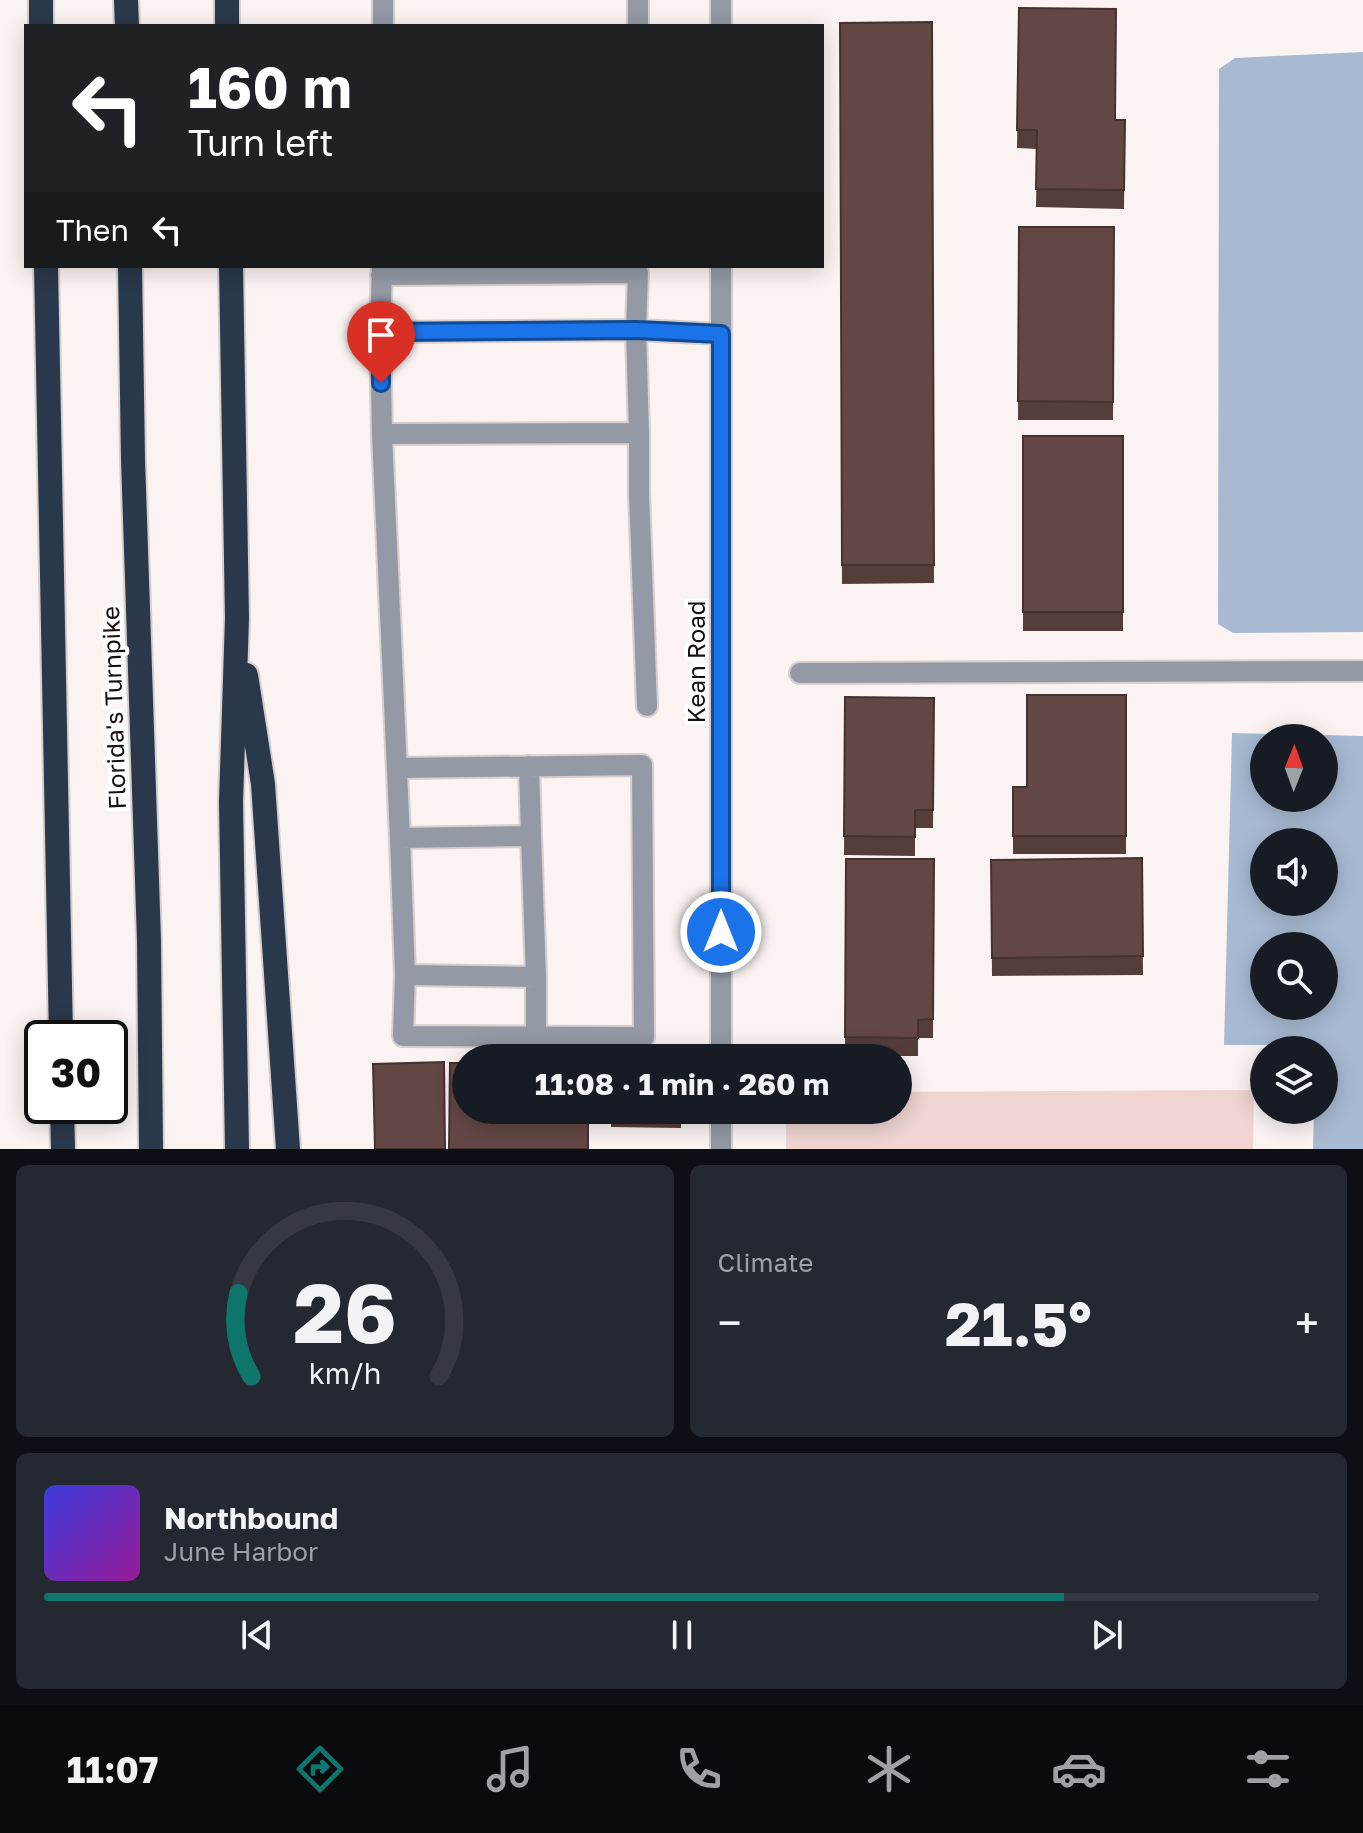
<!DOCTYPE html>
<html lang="en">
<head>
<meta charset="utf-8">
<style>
  body { margin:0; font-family:"Golos Text",sans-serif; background:#242831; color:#f1f3f6; height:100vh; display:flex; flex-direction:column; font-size:30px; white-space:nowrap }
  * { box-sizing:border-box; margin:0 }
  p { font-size:26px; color:#9ea1a6 }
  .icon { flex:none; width:44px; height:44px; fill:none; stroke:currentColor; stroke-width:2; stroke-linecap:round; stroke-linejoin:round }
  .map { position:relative; height:1149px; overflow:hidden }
  .drawer { display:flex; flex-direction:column; gap:16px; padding:16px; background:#0d0f14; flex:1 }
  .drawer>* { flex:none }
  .top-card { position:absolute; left:24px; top:24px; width:800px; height:244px; border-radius:0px; box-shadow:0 4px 20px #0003; background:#202124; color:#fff; overflow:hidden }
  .needle { width:52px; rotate:1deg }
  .controls { position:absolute; left:1250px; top:724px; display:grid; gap:16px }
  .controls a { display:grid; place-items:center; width:88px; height:88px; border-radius:50%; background:#171b24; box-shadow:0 4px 20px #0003; font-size:40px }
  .speed { position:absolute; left:24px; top:1020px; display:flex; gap:16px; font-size:40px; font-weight:700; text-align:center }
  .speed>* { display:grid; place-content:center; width:104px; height:104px; border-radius:50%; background:#171b24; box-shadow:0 4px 20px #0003; line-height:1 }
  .speed .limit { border:4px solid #111; border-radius:12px; background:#fff; color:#111 }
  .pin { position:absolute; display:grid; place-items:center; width:68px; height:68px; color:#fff; margin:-82px -34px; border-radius:50% 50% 50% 0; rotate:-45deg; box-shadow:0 0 8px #0007 }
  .pin .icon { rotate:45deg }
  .me { position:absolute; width:88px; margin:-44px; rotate:0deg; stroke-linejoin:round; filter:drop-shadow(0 0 6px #0008) }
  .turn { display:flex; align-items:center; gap:28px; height:168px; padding:0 32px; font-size:36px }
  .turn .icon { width:104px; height:104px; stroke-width:2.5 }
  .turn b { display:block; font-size:56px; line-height:68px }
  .then { display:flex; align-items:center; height:76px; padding:0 32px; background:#0003; gap:16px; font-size:30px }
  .big { font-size:60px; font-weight:700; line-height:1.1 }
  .drawer .card { flex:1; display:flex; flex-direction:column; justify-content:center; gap:12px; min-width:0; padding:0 28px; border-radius:12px; background:#242831 }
  .drawer .dial { align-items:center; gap:0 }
  .dial svg { height:208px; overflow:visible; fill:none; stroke:#363941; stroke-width:7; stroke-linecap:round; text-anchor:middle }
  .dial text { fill:#f1f3f6; stroke:none }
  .song { display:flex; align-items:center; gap:24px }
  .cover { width:96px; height:96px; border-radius:12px; background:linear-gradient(135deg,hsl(240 70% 55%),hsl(300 70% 35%)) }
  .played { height:8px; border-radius:4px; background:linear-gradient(90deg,#0f766e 80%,#363941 80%) }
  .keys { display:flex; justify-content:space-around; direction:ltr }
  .heat { display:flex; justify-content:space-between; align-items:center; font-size:44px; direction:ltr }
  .drawer .tiles { flex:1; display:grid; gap:16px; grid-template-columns:1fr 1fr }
  .card:last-child { grid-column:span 2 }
  .trip { position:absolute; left:452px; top:1044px; width:460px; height:80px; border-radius:40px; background:#171b24; box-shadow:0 4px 20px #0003; font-weight:700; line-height:80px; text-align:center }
  .tabs { display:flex; height:128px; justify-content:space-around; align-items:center; background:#090b0e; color:#9ea1a6 }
  .tabs .icon { width:56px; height:56px }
  .tabs .on { color:#0f766e }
  .tabs b { font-size:36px; color:#f1f3f6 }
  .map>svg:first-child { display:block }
  .green { fill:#efd4d1 }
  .water { fill:#a7bad2; fill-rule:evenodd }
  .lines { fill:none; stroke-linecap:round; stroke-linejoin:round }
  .minor-casing { stroke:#d6cecd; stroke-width:24 }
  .highway-casing { stroke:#d6cecd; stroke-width:28 }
  .minor { stroke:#939aa5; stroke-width:20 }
  .highway { stroke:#2a384b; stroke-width:24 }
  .wall { fill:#553d3a }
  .building { fill:#634744; stroke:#453230; stroke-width:2 }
  .route-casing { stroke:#114b97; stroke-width:20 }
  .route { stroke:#1a73e8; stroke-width:14 }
  .labels { text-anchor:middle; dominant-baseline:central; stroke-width:8; stroke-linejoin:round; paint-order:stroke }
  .street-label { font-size:24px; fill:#180d0c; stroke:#fff }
</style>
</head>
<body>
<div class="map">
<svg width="1363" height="1149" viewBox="0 0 1363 1149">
  <rect width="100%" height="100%" fill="#faf3f2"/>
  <!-- green -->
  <path class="green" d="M 1254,1090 L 1253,1149 L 786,1149 L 786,1110 L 898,1110 L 898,1092 Z"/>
  <!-- water -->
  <path class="water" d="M 1363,52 L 1363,632 L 1233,633 L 1218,624 L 1219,69 L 1235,58 Z
    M 1232,733 L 1363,736 L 1363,1149 L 1313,1149 L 1314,1110 L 1324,1110 L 1324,1050 L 1315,1050 L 1315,1045 L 1224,1045 ZM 1264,738 L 1324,738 L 1324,798 L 1264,798 ZM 1264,842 L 1324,842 L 1324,902 L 1264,902 ZM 1264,946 L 1324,946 L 1324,1006 L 1264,1006 Z"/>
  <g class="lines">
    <defs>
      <path id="minor" d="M 383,0 L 383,26
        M 721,0 L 721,26
        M 638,26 L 638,0
        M 721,266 L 721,1058
        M 381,275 L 638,273 L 636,330 L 639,433 L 382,434 L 380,332 L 636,330 L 721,334
        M 380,332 L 382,266
        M 639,433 L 639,493 L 647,706
        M 382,434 L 400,838 L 531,836 L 536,977 L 405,975
        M 800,673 L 1363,671
        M 529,766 L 531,836
        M 397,768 L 642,765 L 644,1037 L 403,1036 L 405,975 L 400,838
        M 536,977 L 536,1037
        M 721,1110 L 721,1149"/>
      <path id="highway" d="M 41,0 L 41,26
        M 126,0 L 127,26
        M 227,0 L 227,26
        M 46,266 L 61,1038
        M 130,266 L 133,459 L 149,941 L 151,1149
        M 231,266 L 237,618 L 231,802 L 237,1149
        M 246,675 L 263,784 L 288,1149
        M 62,1106 L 63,1149"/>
    </defs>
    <!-- minor casing -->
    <use href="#minor" class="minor-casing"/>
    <!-- highway casing -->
    <use href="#highway" class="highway-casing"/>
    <!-- minor -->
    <use href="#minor" class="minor"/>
    <!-- highway -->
    <use href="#highway" class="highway"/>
  </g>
  <!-- wall -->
  <path class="wall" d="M 1019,8 L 1115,120 L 1125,120 L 1124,209 L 1036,207 L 1037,149 L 1017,148 Z
    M 932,22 L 934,583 L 842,584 L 840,23 Z
    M 1019,227 L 1114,227 L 1113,420 L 1018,420 Z
    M 1023,436 L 1123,436 L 1123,631 L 1023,631 Z
    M 1126,695 L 1126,854 L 1013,854 L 1013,787 L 1027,787 Z
    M 845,697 L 934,698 L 933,828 L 915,828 L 915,856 L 844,855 Z
    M 1142,858 L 1143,975 L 992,976 L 991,860 Z
    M 846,859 L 934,859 L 933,1038 L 918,1038 L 918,1056 L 845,1056 Z
    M 611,1110 L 681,1110 L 681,1128 L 611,1127 Z"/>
  <!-- building -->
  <path class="building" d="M 1019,8 L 1116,9 L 1115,120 L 1125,120 L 1124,190 L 1036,189 L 1037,130 L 1017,130 Z
    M 932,22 L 934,565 L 842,565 L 840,23 Z
    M 1019,227 L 1114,227 L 1113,402 L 1018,401 Z
    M 1023,436 L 1123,436 L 1123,612 L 1023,612 Z
    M 1027,695 L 1126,695 L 1126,836 L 1013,836 L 1013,787 L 1027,787 Z
    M 845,697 L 934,698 L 933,810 L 915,810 L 915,837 L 844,836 Z
    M 1142,858 L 1143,956 L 992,958 L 991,860 Z
    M 846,859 L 934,859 L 933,1019 L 918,1020 L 918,1038 L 845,1037 Z
    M 444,1062 L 445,1149 L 375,1149 L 373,1064 Z
    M 450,1063 L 466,1063 L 466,1110 L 588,1110 L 588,1149 L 449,1149 Z
    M 611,1110 L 681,1110 L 681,1114 L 611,1113 Z"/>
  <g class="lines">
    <defs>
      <path id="route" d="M 381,383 L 380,332 L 636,330 L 721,334 L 721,932"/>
    </defs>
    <!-- route casing -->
    <use href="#route" class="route-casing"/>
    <!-- route -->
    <use href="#route" class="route"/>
  </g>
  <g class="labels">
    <!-- street labels -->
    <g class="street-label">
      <text transform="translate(695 662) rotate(-90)">Kean Road</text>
      <text transform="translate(113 708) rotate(-92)">Florida's Turnpike</text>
    </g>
  </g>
</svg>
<div class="controls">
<a><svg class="needle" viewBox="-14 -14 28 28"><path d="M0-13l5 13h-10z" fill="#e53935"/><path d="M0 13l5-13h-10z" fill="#9ea1a6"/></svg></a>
<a><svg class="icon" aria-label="sound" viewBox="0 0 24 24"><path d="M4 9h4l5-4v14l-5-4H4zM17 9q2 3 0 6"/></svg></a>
<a><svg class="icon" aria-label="search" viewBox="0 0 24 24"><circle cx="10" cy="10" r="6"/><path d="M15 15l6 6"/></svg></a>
<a><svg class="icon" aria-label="layers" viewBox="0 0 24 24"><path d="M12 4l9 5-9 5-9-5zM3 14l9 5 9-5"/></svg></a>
</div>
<div class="speed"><div class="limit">30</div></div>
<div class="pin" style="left:381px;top:383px;background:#d93025"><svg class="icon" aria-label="arrive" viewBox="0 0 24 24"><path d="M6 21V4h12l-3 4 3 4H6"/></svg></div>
<svg class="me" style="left:721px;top:932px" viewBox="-20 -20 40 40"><circle r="17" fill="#1a73e8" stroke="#fff" stroke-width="3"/><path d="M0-11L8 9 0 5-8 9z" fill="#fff"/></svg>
<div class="trip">11:08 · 1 min · 260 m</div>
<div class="top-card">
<div class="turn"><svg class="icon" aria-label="left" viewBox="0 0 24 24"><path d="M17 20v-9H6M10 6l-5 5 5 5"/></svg><div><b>160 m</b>Turn left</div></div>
<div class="then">Then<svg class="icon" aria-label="left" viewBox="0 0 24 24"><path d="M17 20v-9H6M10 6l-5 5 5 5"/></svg></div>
</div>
</div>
<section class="drawer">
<div class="tiles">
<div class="card dial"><svg viewBox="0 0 100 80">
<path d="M14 69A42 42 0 1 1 86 69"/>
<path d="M14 69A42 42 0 0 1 9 37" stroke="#0f766e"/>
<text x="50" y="56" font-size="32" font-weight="700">26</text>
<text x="50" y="72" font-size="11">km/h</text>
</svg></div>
<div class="card"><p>Climate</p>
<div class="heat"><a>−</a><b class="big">21.5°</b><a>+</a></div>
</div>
<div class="card">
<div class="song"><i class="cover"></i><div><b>Northbound</b><p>June Harbor</p></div></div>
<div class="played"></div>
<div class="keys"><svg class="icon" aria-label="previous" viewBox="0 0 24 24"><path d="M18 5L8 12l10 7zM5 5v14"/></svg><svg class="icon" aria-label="pause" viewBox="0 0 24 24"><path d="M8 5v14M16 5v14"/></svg><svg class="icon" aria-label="next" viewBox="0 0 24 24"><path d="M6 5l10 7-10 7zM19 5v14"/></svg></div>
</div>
</div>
</section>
<nav class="tabs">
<b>11:07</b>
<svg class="icon on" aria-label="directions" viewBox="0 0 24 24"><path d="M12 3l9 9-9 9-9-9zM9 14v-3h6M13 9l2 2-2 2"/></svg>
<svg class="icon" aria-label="music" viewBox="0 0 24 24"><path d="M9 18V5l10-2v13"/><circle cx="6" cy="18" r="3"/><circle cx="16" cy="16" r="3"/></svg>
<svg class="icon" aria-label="phone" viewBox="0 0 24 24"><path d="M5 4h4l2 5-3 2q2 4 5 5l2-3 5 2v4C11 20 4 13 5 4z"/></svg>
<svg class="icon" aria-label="climate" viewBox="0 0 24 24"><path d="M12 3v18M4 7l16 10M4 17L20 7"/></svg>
<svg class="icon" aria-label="car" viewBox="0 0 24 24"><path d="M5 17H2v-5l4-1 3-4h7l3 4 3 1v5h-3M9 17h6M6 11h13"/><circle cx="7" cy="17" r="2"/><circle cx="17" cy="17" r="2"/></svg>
<svg class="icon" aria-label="filters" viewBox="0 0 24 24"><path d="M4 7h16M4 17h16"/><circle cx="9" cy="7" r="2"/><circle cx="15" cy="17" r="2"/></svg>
</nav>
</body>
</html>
